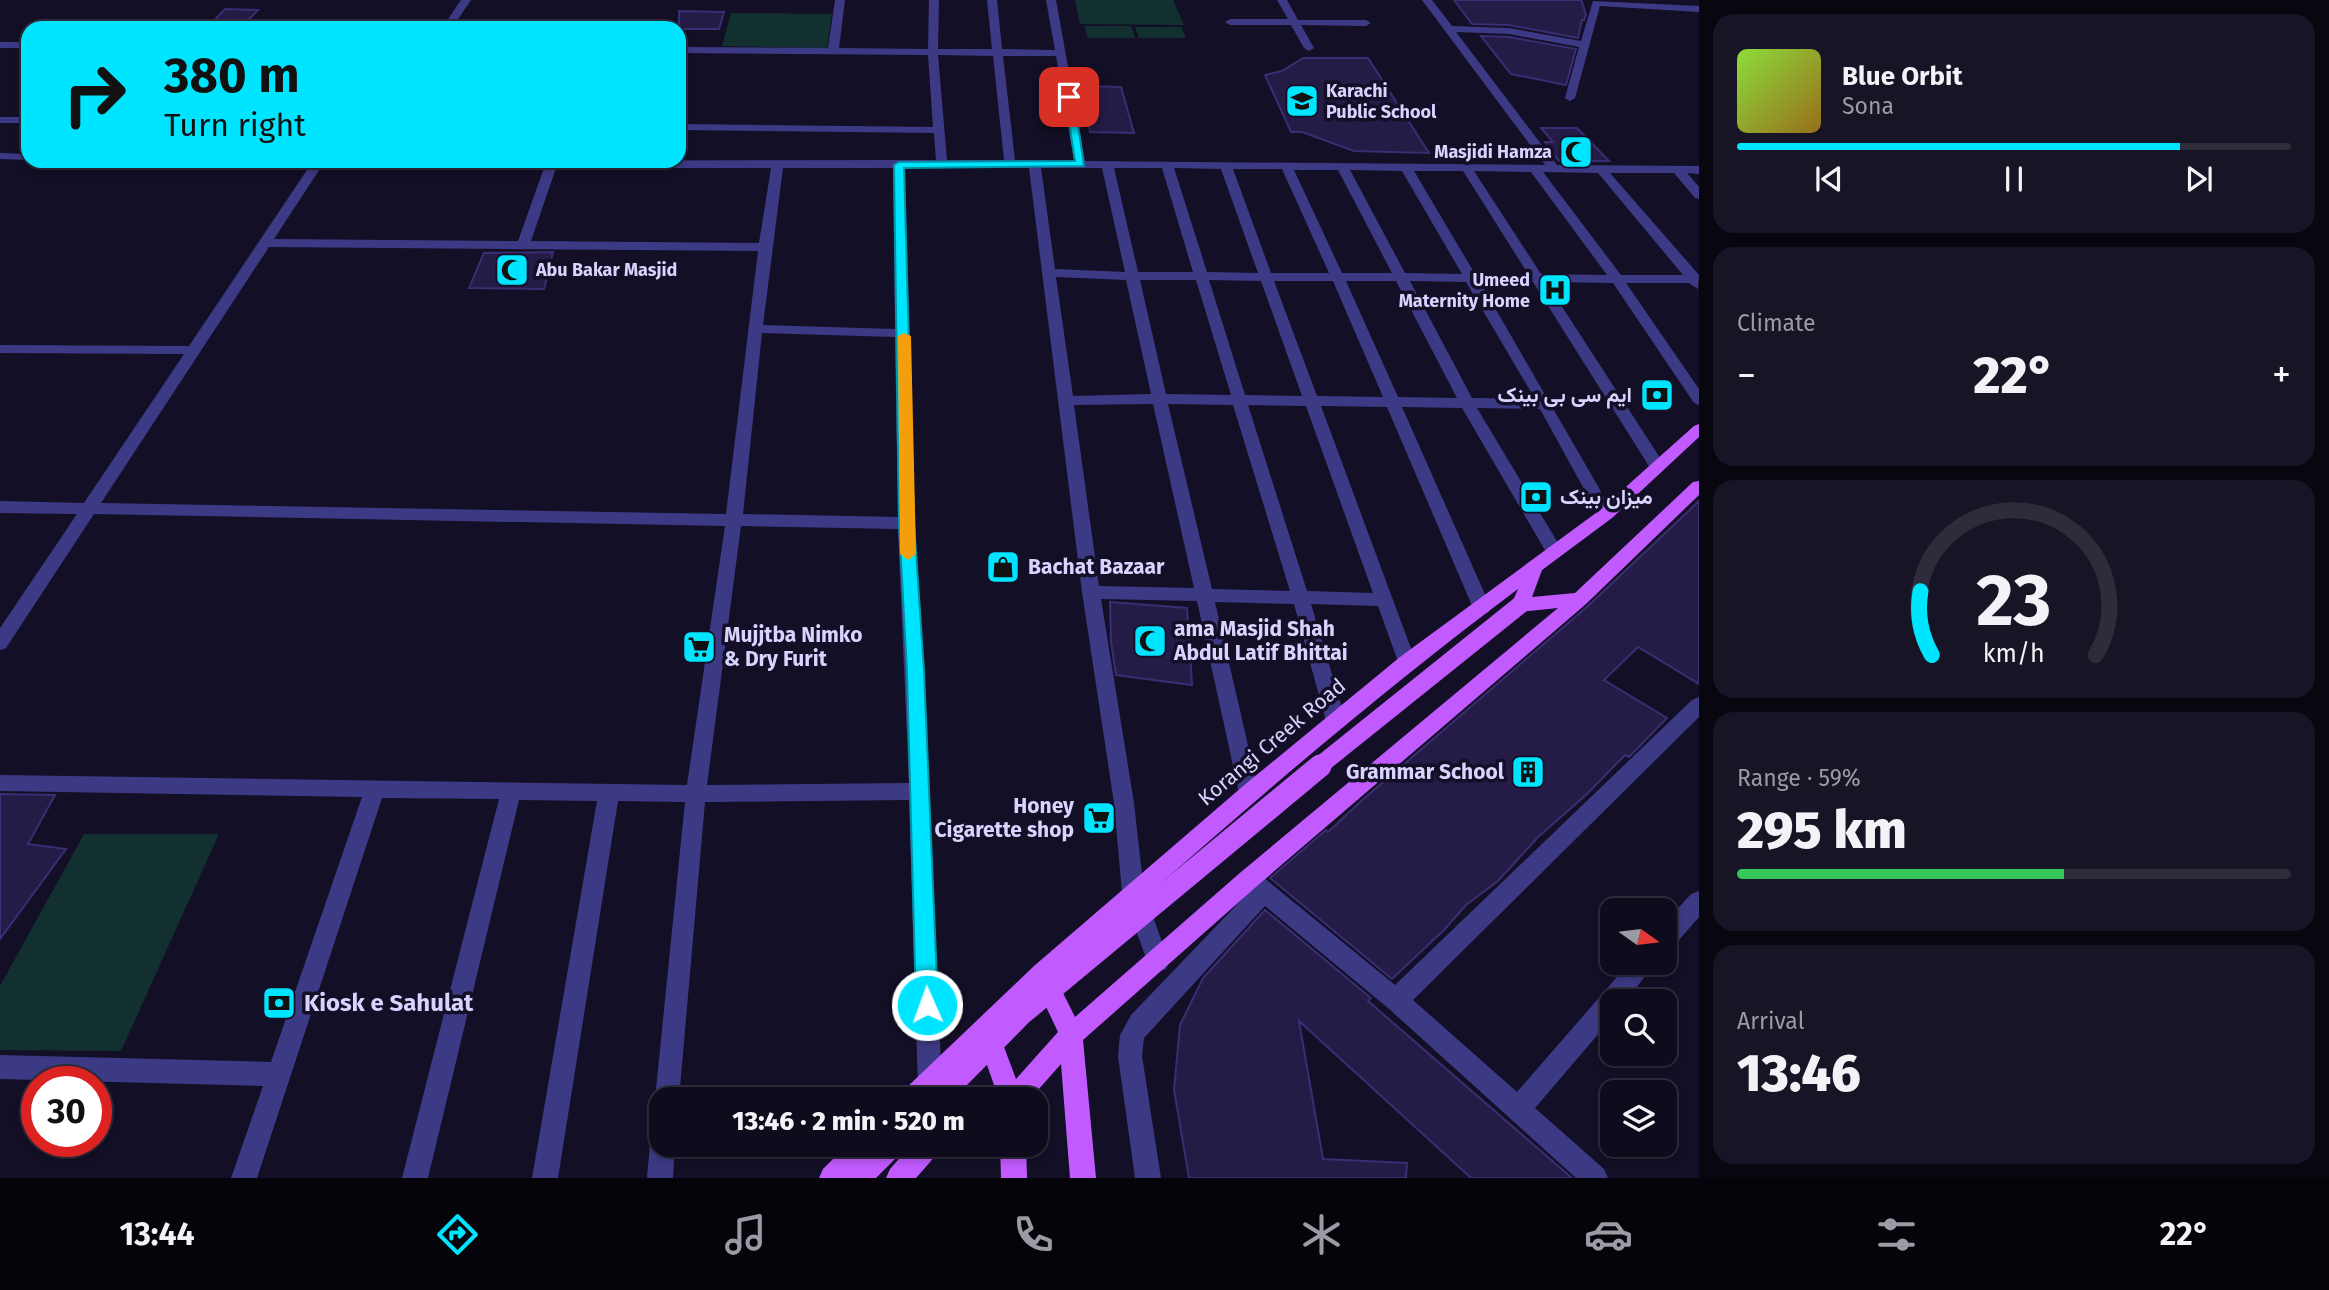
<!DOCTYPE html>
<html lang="en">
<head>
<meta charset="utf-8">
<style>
  body { margin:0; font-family:"Fira Sans",Vazirmatn,sans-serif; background:#171425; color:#f1f3f6; height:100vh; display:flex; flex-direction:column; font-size:26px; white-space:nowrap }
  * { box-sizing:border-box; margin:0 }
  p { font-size:23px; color:#9b9ba3 }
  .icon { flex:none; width:38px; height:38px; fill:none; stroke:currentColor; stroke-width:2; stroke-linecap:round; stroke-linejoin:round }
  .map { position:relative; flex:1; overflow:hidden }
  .details { display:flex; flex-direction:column; gap:14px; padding:14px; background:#08060f; width:630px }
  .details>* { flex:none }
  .banner { position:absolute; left:21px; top:21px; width:665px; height:147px; border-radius:21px; box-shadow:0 4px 10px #0003,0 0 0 2px #2e2b3b; background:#00e5ff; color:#111; overflow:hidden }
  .needle { width:46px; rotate:104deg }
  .buttons { position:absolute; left:1600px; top:898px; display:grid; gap:14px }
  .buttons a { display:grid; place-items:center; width:77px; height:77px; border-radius:14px; background:#0e0b1c; box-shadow:0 4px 10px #0003,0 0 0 2px #2e2b3b; font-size:35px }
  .speed { position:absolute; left:21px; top:1066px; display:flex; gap:14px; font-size:35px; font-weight:700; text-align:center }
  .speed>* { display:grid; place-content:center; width:91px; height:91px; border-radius:50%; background:#0e0b1c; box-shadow:0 4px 10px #0003,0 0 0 2px #2e2b3b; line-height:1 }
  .speed .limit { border:10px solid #d22; background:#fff; color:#111 }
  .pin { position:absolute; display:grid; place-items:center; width:60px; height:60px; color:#fff; margin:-30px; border-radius:14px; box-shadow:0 4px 10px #0006 }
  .me { position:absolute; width:77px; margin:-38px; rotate:358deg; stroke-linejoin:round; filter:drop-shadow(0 0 5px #0008) }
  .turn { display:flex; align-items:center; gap:24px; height:147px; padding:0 28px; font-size:32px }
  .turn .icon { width:91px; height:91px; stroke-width:2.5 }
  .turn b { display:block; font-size:49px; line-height:60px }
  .big { font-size:52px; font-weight:800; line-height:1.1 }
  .details .tile { flex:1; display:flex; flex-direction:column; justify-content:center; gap:10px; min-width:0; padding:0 24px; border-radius:21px; background:#171425 }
  .details .dial { align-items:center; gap:0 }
  .dial svg { height:182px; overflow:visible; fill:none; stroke:#2e2b3b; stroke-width:7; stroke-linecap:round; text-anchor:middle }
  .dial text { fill:#f1f3f6; stroke:none }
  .song { display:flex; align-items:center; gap:21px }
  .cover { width:84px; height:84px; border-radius:10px; background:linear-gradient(135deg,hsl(90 70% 55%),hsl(40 70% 35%)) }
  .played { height:7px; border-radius:4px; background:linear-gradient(90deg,#00e5ff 80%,#2e2b3b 80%) }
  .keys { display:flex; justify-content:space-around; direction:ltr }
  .heat { display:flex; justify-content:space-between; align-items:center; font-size:38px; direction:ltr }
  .charge { height:10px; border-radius:5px; background:linear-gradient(90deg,#34c759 59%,#2e2b3b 0) }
  .trip { position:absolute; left:649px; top:1087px; width:399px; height:70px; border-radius:21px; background:#0e0b1c; box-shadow:0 4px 10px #0003,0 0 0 2px #2e2b3b; font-weight:800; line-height:70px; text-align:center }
  .tabs { display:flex; height:112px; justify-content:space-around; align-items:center; background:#06040b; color:#9b9ba3 }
  .tabs .icon { width:49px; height:49px }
  .tabs .selected { color:#00e5ff }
  .tabs b { font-size:32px; color:#f1f3f6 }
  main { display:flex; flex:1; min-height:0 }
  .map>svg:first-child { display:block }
  .green { fill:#12302f }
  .building { fill:#241b47; stroke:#3b2d73; stroke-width:2 }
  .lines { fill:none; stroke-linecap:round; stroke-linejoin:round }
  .minor { fill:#3d3a85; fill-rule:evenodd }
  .major { fill:#c25bff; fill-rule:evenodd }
  .major-bridge-far1 { stroke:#c25bff; stroke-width:18 }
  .major-bridge { stroke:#c25bff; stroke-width:23 }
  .route { fill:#00e5ff; stroke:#0095a6; stroke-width:2 }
  .slow { fill:#f59e0b }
  .labels { text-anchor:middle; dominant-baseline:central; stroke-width:7; stroke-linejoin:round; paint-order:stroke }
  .far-poi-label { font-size:18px; font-weight:bold; fill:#d9d4ff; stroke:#130f26; text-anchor:start }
  .poi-label { font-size:21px; font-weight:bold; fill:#d9d4ff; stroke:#130f26; text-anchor:start }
  .street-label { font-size:21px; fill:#d9d4ff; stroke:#130f26 }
  .near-poi-label { font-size:24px; font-weight:bold; fill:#d9d4ff; stroke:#130f26; text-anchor:start }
</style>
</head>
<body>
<main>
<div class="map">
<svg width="1699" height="1178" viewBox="0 0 1699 1178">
  <rect width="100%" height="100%" fill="#130f26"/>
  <!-- green -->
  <path class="green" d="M 1075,0 L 1173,0 L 1184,25 L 1080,24 Z
    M 731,13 L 832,14 L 827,48 L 722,46 Z
    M 1084,26 L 1131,26 L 1135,38 L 1088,38 Z
    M 1135,27 L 1181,27 L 1186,38 L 1139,38 Z
    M 84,834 L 219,834 L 121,1051 L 0,1050 L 0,986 Z"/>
  <!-- building -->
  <path class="building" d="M 1454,0 L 1581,0 L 1586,14 L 1584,20 L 1582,20 L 1578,38 L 1509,25 L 1472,24 Z
    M 225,9 L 258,10 L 241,28 L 207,28 Z
    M 679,11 L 724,12 L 719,29 L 679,29 Z
    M 1481,36 L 1509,37 L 1576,49 L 1566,85 L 1511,74 Z
    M 1303,58 L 1368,58 L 1429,153 L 1354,151 L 1302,132 L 1291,132 L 1265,75 L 1282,71 Z
    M 1082,86 L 1121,87 L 1134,133 L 1090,132 Z
    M 1541,128 L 1577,128 L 1609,161 L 1559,161 L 1545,142 L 1553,142 Z
    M 553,252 L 544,289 L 469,288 L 484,253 Z
    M 1699,501 L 1699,684 L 1638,647 L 1604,680 L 1667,718 L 1629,757 L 1625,755 L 1586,795 L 1538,837 L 1498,881 L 1466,905 L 1444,930 L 1392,979 L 1270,878 L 1326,830 L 1328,832 L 1360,802 L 1588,606 Z
    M 1110,602 L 1187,608 L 1192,685 L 1116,675 L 1111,642 Z
    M 0,794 L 55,795 L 28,844 L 66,849 L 0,939 Z
    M 1265,910 L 1371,998 L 1368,1001 L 1572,1178 L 1471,1178 L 1299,1021 L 1323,1159 L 1407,1163 L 1406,1178 L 1189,1178 L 1174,1090 L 1180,1025 L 1203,978 Z"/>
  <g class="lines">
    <!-- minor -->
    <path class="minor" d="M 461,0 L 471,0 L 452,28 L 442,28 Z
      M 835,0 L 845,0 L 839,48 L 928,49 L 929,0 L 939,0 L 938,49 L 992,49 L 987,0 L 997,0 L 1002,49 L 1055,50 L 1046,0 L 1056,0 L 1085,161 L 1545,165 L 1422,0 L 1432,0 L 1452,26 L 1509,28 L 1581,41 L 1593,1 L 1699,6 L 1699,12 L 1600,6 L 1575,98 L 1570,101 L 1565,98 L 1579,47 L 1509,34 L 1456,32 L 1557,165 L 1699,166 L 1699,174 L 1687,173 L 1699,187 L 1699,199 L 1695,198 L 1674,173 L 1610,173 L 1699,275 L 1698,289 L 1689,283 L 1626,283 L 1699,389 L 1699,405 L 1694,403 L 1613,283 L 1546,282 L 1666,467 L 1658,472 L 1652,471 L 1533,282 L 1480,282 L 1614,514 L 1612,518 L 1600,518 L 1540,409 L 1477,408 L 1564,553 L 1555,559 L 1549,557 L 1462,408 L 1402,407 L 1491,608 L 1488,613 L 1476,613 L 1473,608 L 1387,407 L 1321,406 L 1416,662 L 1414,667 L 1400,667 L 1378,606 L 1311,604 L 1346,721 L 1343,727 L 1336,729 L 1329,727 L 1326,721 L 1294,604 L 1215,602 L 1259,793 L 1256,799 L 1249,802 L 1242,799 L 1239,793 L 1197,601 L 1101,599 L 1134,803 L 1144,892 L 1169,961 L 1166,969 L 1158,972 L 1150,969 L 1122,892 L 1114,803 L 1082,592 L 1029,168 L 905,168 L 914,523 L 924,671 L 942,1088 L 939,1097 L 933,1099 L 921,1097 L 918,1088 L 909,800 L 705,802 L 679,1099 L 662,1099 L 662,1109 L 655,1099 L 685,802 L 618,801 L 558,1178 L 532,1178 L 597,801 L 519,800 L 428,1178 L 402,1178 L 499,799 L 382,798 L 257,1178 L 231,1178 L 263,1086 L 0,1079 L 0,1055 L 271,1062 L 362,797 L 0,791 L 0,775 L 687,785 L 725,526 L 94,514 L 6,648 L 0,650 L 0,628 L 77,514 L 0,513 L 0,501 L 84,503 L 184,354 L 0,353 L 0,345 L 189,346 L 313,161 L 325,161 L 274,239 L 518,241 L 544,168 L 397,164 L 391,161 L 936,160 L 934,133 L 679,130 L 679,124 L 933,127 L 928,55 L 679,53 L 679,47 L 828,48 ZM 938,55 L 993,56 L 1004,160 L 947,160 ZM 1003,56 L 1056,56 L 1074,160 L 1015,160 ZM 556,168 L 771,168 L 759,243 L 531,241 ZM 783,168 L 893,168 L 895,329 L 763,325 ZM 1041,168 L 1102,168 L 1125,272 L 1055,269 ZM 1114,168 L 1162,168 L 1193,272 L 1138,272 ZM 1174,168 L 1221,169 L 1258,273 L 1207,272 ZM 1233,169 L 1282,169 L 1329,273 L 1271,273 ZM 1294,170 L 1338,170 L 1392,273 L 1342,273 ZM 1350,170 L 1402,171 L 1462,274 L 1405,273 ZM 1414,171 L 1463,171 L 1528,274 L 1475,274 ZM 1474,171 L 1531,172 L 1607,275 L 1541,274 ZM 1543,172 L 1598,173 L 1683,275 L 1621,275 ZM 269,247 L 758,251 L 726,514 L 101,503 ZM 1056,277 L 1126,280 L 1151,394 L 1073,396 ZM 1140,280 L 1196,280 L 1231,395 L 1166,394 ZM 1209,280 L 1261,281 L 1302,396 L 1245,395 ZM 1274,281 L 1333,281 L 1383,397 L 1317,396 ZM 1346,281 L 1396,281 L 1457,398 L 1398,397 ZM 1410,281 L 1466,282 L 1535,399 L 1472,398 ZM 762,333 L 895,337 L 898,517 L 743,514 ZM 1153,404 L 1194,588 L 1099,586 L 1074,405 ZM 1168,404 L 1233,405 L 1290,591 L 1212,589 ZM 1248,405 L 1306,406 L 1373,593 L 1307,591 ZM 741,526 L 898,529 L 909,783 L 707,785 Z
      M 1277,0 L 1287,0 L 1298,20 L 1366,20 L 1371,23 L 1366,26 L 1301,25 L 1314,48 L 1309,51 L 1304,48 L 1291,25 L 1230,25 L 1225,22 L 1230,19 L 1288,19 Z
      M 0,42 L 28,42 L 28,48 L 0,48 Z
      M 0,117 L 28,117 L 28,123 L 0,123 Z
      M 0,153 L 28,154 L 28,160 L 0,159 Z
      M 1699,697 L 1699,717 L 1413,1000 L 1517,1092 L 1630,962 L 1656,962 L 1626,1001 L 1612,1001 L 1612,1018 L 1535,1108 L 1604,1169 L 1608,1178 L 1576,1178 L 1388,1008 L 1265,906 L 1144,1038 L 1142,1056 L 1161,1178 L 1135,1178 L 1118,1056 L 1120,1035 L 1131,1015 L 1249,892 L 1238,879 L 1241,872 L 1249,869 L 1257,872 L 1395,985 L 1692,700 Z
      M 1699,891 L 1699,917 L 1672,948 L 1664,951 L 1664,924 L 1691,894 Z
      M 662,1132 L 662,1144 L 675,1144 L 673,1178 L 647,1178 L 650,1144 L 654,1135 Z"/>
    <!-- major -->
    <path class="major" d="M 1699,424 L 1699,437 L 1612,518 L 1542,570 L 1532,597 L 1575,593 L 1693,482 L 1699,481 L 1699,495 L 1586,604 L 1257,886 L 1083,1040 L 1096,1178 L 1070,1178 L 1061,1064 L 1030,1099 L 999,1099 L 981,1048 L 930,1099 L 901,1099 L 904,1090 L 1034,966 L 1242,787 L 1400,657 L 1600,510 L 1694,426 ZM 1518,589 L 1511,605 L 1514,610 L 1520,612 L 1558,608 L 1241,872 L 1075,1017 L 1055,977 C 1206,843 1356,710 1518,589 ZM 1039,992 L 1058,1032 L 1016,1079 L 998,1031 Z
      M 848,1144 L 904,1144 L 901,1153 L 876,1178 L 819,1178 L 823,1169 Z
      M 912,1144 L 941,1144 L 938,1153 L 916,1178 L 886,1178 L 890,1169 Z
      M 1000,1144 L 1026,1144 L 1027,1178 L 1001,1178 Z"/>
    <!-- major-bridge-far1 -->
    <path class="major-bridge-far1" d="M 1318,767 L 1520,605"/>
    <!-- major-bridge -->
    <path class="major-bridge" d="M 937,1099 L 1021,1014 L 1320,766"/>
  </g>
  <!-- route -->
  <path class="route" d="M 1069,95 L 1074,97 L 1084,166 L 904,168 L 914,523 L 924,671 L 938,1005 L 934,1012 L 927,1015 L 920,1012 L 916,1005 L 907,671 L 899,523 L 894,165 L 899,162 L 1075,161 L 1065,97 Z"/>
  <!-- slow -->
  <path class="slow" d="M 904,333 L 911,336 L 916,554 L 908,560 L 900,554 L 898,336 Z"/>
  <!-- icons -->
  <defs>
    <symbol id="school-square" viewBox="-11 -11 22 22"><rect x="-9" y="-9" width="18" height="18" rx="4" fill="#00e5ff" stroke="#130f26"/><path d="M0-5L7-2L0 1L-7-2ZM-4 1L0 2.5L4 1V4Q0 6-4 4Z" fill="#111"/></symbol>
    <symbol id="mosque-square" viewBox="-11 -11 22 22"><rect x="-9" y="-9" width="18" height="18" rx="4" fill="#00e5ff" stroke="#130f26"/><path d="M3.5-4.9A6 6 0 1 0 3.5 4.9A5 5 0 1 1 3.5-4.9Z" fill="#111"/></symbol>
    <symbol id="hospital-square" viewBox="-11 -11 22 22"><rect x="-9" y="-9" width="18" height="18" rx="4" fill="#00e5ff" stroke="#130f26"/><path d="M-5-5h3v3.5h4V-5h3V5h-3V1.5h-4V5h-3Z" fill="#111"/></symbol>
    <symbol id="bank-square" viewBox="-11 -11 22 22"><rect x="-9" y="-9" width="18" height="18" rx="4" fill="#00e5ff" stroke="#130f26"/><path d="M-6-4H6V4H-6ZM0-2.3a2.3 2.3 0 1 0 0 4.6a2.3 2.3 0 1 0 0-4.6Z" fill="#111"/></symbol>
    <symbol id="shop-square" viewBox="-11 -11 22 22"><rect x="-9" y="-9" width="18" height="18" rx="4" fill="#00e5ff" stroke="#130f26"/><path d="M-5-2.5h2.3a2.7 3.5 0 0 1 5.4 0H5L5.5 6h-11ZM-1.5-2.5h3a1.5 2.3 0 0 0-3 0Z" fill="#111"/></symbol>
    <symbol id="supermarket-square" viewBox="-11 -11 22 22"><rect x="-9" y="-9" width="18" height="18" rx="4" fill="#00e5ff" stroke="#130f26"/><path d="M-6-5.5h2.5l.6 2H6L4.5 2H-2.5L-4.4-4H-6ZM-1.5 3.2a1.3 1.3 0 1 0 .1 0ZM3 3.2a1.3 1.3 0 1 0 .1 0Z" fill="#111"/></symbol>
    <symbol id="building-square" viewBox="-11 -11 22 22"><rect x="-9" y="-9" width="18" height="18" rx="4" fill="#00e5ff" stroke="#130f26"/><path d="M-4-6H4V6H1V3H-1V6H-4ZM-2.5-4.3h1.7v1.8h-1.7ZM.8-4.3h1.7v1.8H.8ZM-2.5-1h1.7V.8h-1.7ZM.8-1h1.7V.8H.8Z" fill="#111"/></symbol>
  </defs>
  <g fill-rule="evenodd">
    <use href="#school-square" x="1283" y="82" width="38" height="38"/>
    <use href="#mosque-square" x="1557" y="133" width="38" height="38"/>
    <use href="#mosque-square" x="493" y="251" width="38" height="38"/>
    <use href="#hospital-square" x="1536" y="271" width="38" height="38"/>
    <use href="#bank-square" x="1638" y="376" width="38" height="38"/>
    <use href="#bank-square" x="1517" y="478" width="38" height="38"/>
    <use href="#shop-square" x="984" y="548" width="38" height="38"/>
    <use href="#mosque-square" x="1131" y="622" width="38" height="38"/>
    <use href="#supermarket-square" x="680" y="628" width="38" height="38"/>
    <use href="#building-square" x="1509" y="753" width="38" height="38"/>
    <use href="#supermarket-square" x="1080" y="799" width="38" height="38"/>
    <use href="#bank-square" x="260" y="984" width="38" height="38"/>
  </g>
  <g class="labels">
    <!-- far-poi labels -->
    <g class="far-poi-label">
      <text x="1326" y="91">Karachi<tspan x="1326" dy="21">Public School</tspan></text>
      <text x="1552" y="152" text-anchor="end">Masjidi Hamza</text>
      <text x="536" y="270">Abu Bakar Masjid</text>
      <text x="1530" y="280" text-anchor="end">Umeed<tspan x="1530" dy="21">Maternity Home</tspan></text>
    </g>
    <!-- poi labels -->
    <g class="poi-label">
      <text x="1632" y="395" text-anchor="end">ایم سی بی بینک</text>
      <text x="1560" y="497">میزان بینک</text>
      <text x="1028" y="567">Bachat Bazaar</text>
      <text x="1174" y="629">ama Masjid Shah<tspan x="1174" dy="24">Abdul Latif Bhittai</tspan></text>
      <text x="724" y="635">Mujjtba Nimko<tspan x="724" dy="24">&amp; Dry Furit</tspan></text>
      <text x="1504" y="772" text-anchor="end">Grammar School</text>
      <text x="1074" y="806" text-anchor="end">Honey<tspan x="1074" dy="24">Cigarette shop</tspan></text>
    </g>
    <!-- street labels -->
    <g class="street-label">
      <text transform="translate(1272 742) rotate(-40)">Korangi Creek Road</text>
    </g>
    <!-- near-poi labels -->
    <g class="near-poi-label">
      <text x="304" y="1003">Kiosk e Sahulat</text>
    </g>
  </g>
</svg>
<div class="buttons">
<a><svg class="needle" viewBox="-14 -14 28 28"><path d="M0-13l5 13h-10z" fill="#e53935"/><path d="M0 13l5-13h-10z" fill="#9b9ba3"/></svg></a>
<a><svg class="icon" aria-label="search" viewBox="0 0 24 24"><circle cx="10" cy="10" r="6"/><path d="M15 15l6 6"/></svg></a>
<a><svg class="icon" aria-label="layers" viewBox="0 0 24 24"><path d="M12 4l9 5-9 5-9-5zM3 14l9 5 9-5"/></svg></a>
</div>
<div class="speed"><div class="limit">30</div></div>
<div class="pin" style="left:1069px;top:97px;background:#d93025"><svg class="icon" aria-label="arrive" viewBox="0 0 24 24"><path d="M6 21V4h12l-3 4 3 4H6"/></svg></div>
<svg class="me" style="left:927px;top:1005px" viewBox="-20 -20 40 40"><circle r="17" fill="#00e5ff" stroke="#fff" stroke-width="3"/><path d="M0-11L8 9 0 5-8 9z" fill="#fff"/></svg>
<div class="trip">13:46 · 2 min · 520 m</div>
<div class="banner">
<div class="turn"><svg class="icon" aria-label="right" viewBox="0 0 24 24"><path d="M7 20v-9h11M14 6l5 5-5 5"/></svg><div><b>380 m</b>Turn right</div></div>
</div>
</div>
<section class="details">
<div class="tile">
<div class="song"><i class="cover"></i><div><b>Blue Orbit</b><p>Sona</p></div></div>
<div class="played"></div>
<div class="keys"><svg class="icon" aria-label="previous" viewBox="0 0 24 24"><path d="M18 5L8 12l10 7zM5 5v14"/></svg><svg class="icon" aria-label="pause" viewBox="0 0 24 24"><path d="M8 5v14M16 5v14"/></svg><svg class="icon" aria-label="next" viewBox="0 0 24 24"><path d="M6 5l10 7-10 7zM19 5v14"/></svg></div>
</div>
<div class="tile"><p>Climate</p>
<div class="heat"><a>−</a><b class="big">22°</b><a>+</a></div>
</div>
<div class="tile dial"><svg viewBox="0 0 100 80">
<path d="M14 69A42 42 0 1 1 86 69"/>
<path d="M14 69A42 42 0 0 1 9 41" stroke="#00e5ff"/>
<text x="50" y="56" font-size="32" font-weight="700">23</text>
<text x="50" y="72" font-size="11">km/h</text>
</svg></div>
<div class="tile"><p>Range · 59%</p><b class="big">295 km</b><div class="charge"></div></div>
<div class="tile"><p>Arrival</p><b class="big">13:46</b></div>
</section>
</main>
<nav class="tabs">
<b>13:44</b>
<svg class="icon selected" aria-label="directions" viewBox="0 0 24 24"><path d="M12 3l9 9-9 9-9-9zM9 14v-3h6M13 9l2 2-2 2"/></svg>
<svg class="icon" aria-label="music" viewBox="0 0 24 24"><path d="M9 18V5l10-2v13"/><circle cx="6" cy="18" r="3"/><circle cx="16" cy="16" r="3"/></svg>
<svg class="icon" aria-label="phone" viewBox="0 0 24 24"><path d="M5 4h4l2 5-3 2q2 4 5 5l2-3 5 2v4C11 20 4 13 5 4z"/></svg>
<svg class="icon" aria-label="climate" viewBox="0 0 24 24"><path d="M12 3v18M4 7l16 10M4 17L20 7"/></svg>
<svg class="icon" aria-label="car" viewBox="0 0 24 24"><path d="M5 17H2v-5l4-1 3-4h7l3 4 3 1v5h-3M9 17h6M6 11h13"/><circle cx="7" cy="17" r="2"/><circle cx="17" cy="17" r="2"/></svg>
<svg class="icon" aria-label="filters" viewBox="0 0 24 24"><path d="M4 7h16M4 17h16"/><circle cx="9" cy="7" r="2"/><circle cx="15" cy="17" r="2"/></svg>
<b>22°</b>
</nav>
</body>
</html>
